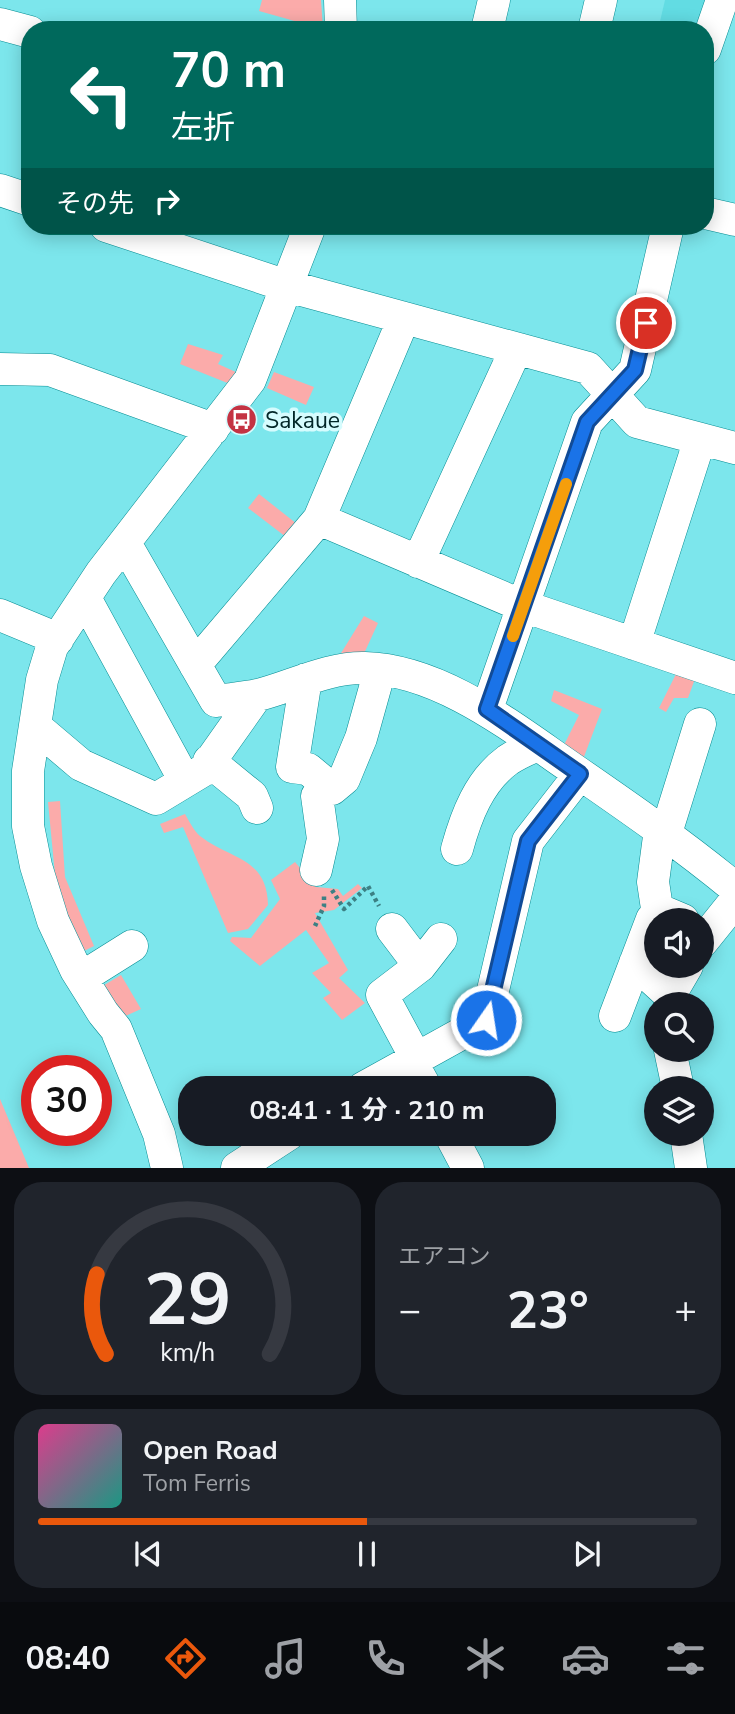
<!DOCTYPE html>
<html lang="ja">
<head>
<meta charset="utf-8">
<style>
  body { margin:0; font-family:"Nunito Sans","Noto Sans JP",sans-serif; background:#20242c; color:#f1f3f6; height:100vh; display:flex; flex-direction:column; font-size:26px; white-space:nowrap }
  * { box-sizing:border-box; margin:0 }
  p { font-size:23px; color:#9ea1a6 }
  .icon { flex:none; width:38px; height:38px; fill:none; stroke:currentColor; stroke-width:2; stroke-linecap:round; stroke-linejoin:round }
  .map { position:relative; height:1168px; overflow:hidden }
  .details { display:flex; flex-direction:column; gap:14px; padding:14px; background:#0d0f14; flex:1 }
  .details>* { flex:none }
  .banner { position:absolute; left:21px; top:21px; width:693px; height:214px; border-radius:28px; box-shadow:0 4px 18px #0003; background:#00695c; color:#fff; overflow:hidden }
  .tools { position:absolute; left:644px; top:908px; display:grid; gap:14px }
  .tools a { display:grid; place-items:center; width:70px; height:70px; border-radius:50%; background:#171b24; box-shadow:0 4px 18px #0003; font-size:35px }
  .speed { position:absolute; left:21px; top:1055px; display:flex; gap:14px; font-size:35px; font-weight:700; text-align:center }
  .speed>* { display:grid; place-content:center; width:91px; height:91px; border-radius:50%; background:#171b24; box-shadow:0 4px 18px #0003; line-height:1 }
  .speed .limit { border:10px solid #d22; background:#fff; color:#111 }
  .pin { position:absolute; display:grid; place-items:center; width:60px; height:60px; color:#fff; margin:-30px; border:4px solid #fff; border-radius:50%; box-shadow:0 2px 7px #0007 }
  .me { position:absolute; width:77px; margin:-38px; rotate:13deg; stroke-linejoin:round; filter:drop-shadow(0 0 5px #0008) }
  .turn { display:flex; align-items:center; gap:24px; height:147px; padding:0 35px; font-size:32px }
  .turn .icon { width:91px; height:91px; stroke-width:2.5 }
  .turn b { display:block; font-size:49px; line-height:60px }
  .then { display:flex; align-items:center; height:66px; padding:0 35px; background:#0003; gap:14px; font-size:26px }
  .big { font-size:52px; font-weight:700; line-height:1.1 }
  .details .tile { flex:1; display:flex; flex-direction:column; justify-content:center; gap:10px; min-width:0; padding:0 24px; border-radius:28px; background:#20242c }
  .details .dial { align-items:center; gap:0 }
  .dial svg { height:182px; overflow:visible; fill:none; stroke:#363941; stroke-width:7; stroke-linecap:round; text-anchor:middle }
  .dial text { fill:#f1f3f6; stroke:none }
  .song { display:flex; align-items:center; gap:21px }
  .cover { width:84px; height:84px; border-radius:10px; background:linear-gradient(135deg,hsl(330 70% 55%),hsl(170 70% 35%)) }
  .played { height:7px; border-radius:4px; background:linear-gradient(90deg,#ea580c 50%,#363941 50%) }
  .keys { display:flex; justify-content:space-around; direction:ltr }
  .heat { display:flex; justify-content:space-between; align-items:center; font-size:38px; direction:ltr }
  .details .tiles { flex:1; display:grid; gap:14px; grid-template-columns:1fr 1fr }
  .tile:last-child { grid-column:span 2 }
  .trip { position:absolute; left:178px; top:1076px; width:378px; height:70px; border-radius:28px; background:#171b24; box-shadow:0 4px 18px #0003; font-weight:700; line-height:70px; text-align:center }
  .menu { display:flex; height:112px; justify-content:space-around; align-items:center; background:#090b0e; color:#9ea1a6 }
  .menu .icon { width:49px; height:49px }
  .menu .selected { color:#ea580c }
  .menu b { font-size:32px; color:#f1f3f6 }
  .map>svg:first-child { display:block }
  .built { fill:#62dce3 }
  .green { fill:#fbabaa }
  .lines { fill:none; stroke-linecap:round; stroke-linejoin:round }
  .minor-casing { stroke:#058d93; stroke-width:33 }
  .path { stroke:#3c8084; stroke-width:4.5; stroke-dasharray:3.5 3.5; stroke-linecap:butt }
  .minor { stroke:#fff; stroke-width:32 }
  .route-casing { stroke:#114b97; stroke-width:18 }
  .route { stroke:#1a73e8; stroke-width:12 }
  .slow { stroke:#f59e0b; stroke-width:12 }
  .labels { text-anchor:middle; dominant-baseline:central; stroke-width:7; stroke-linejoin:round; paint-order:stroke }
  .poi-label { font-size:23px; fill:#022627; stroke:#d6fcfe; text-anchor:start }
</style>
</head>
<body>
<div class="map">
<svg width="735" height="1168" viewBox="0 0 735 1168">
  <rect width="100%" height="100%" fill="#7ce6ec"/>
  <!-- built -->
  <path class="built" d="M 665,0 L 712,0 L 701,30 L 658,30 Z"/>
  <!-- green -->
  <path class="green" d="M 262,0 L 321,0 L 323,29 L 259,11 Z
    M 188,344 L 223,355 L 218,364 L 238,373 L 230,384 L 180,364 Z
    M 274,372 L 314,387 L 306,405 L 267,388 Z
    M 259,494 L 297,524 L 286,537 L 248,508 Z
    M 364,616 L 378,623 L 362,658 L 338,658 Z
    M 677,672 L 696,676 L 688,698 L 674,698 L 666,712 L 659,708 Z
    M 554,690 L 602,709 L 582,762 L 562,749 L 579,715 L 551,701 Z
    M 60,801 L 65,877 L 94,946 L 80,953 L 56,885 L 48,802 Z
    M 185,814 C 189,821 194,831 200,836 C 231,860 267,857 268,905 L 248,929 L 228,933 L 183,827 L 164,833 L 160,824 Z
    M 295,862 L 316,887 L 338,889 L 343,896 L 358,884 L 362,888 L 334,910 L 315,913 L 348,970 L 339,978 L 365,1003 L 342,1020 L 323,998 L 331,993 L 312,973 L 329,963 L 306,930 L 260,966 L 230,941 L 232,937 L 251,938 L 280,899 L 271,880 Z
    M 121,975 L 141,1009 L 121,1018 L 101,987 Z
    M 0,1099 L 29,1168 L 0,1168 Z"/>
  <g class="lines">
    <defs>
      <path id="minor" d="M 340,0 L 341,30
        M 0,24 L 30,32
        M 487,30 L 494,0
        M 594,30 L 601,0
        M 705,49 L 722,0
        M 0,190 L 30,200
        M 705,213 L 735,220
        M 106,226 L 287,286 L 588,368 L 637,422 L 735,448
        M 0,369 L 50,370 L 213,429
        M 319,519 L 523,606 L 735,678
        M 125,543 L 216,701 C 229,699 244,698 258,695 C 293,686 328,667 365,668 C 441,670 513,728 573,769 C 628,807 683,845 735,888
        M 418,562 L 516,349
        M 85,598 L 185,781
        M 0,615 L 58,639
        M 634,644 L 700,439
        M 195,665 L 319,519 L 404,318
        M 306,679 L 292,767 L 308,769 L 332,789 L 344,779 L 361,738 L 380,670
        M 487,709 L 587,422 L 635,370 L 668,226
        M 35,726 L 81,765 L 156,799 L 204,770 L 257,695
        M 209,761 L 252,796 L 257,808
        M 666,833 L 700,724
        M 457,849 C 466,816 479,781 508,760 C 517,754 528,749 538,745
        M 316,870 L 323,839 L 317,796 L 326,784
        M 658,915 L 653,882 L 660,829
        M 392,929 L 420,966
        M 702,942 L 735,901
        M 635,963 L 672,997
        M 81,978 L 132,946
        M 670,1004 L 673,990 L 687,966
        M 615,1016 L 652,919 L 664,912 L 683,920
        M 670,1050 L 678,1088
        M 416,1058 L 382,995 L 420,966 L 441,939
        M 411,1061 L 426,1088
        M 363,1088 L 486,1020 L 528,841 L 580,774
        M 450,1134 L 468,1168
        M 686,1134 L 691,1168
        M 167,1168 L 159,1134 L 116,1029 L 103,1013 L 76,970 L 53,921 L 36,866 L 28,826 L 28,771 L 42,680 L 52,647 L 101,573 L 250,380 L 310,226
        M 237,1168 L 289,1134"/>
    </defs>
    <!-- minor casing -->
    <use href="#minor" class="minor-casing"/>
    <!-- path -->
    <path class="path" d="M 332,890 L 344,909 L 368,886 L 379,906
      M 315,926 L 324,906 L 324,895"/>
    <!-- minor -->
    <use href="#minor" class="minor"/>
  </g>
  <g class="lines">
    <defs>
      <path id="route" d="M 486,1020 L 528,841 L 580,774 L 487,709 L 587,422 L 635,370 L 646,323"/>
    </defs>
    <!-- route casing -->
    <use href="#route" class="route-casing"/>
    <!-- route -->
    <use href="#route" class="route"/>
    <!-- slow -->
    <path class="slow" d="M 513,636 L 566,484"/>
  </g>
  <!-- icons -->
  <defs>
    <symbol id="bus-disc" viewBox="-11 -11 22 22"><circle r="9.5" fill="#c43343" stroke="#d6fcfe"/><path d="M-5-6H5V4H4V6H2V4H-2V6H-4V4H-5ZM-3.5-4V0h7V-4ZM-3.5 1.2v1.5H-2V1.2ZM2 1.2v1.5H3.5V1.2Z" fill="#fff"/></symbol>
  </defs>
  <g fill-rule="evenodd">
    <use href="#bus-disc" x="224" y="402" width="35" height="35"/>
  </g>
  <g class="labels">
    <!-- poi labels -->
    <g class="poi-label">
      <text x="265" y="420">Sakaue</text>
    </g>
  </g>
</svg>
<div class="tools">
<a><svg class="icon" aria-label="sound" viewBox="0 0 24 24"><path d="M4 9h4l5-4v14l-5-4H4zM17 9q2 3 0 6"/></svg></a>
<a><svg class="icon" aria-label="search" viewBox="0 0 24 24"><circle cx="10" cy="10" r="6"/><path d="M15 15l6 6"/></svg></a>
<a><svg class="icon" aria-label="layers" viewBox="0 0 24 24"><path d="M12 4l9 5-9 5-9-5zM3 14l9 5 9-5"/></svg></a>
</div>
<div class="speed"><div class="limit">30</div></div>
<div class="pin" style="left:646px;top:323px;background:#d93025"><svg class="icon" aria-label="arrive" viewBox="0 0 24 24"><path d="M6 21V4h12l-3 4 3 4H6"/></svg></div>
<svg class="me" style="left:486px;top:1020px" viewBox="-20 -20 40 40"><circle r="17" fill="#1a73e8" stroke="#fff" stroke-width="3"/><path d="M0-11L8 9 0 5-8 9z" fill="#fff"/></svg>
<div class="trip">08:41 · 1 分 · 210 m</div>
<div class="banner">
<div class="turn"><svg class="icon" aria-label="left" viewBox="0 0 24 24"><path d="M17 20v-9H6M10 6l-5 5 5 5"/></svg><div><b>70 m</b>左折</div></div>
<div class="then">その先<svg class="icon" aria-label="right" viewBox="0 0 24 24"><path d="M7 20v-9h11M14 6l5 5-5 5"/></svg></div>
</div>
</div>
<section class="details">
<div class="tiles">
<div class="tile dial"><svg viewBox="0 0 100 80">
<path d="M14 69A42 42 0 1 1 86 69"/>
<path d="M14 69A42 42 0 0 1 10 34" stroke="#ea580c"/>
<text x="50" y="56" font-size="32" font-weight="700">29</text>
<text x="50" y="72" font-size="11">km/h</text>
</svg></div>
<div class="tile"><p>エアコン</p>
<div class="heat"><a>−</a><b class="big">23°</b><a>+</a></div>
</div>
<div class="tile">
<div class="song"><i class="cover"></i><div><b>Open Road</b><p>Tom Ferris</p></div></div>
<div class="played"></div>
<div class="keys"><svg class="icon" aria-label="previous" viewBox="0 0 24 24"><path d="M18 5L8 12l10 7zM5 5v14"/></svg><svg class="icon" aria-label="pause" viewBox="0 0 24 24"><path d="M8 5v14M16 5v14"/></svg><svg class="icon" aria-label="next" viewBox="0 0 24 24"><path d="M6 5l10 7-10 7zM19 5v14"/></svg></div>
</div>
</div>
</section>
<nav class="menu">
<b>08:40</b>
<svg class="icon selected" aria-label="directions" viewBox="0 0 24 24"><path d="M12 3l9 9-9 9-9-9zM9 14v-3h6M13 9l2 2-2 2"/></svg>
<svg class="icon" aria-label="music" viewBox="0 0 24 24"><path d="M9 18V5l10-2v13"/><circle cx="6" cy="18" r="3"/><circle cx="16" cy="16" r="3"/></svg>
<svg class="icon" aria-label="phone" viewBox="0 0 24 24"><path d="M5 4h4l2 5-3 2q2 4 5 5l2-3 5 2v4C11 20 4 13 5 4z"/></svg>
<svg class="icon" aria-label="climate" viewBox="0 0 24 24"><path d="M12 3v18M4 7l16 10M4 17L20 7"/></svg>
<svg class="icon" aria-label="car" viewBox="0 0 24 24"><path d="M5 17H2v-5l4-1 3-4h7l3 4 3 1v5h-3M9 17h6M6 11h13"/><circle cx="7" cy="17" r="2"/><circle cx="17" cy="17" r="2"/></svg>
<svg class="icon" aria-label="filters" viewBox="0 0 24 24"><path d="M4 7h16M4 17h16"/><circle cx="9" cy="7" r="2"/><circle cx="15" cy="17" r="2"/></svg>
</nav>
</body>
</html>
